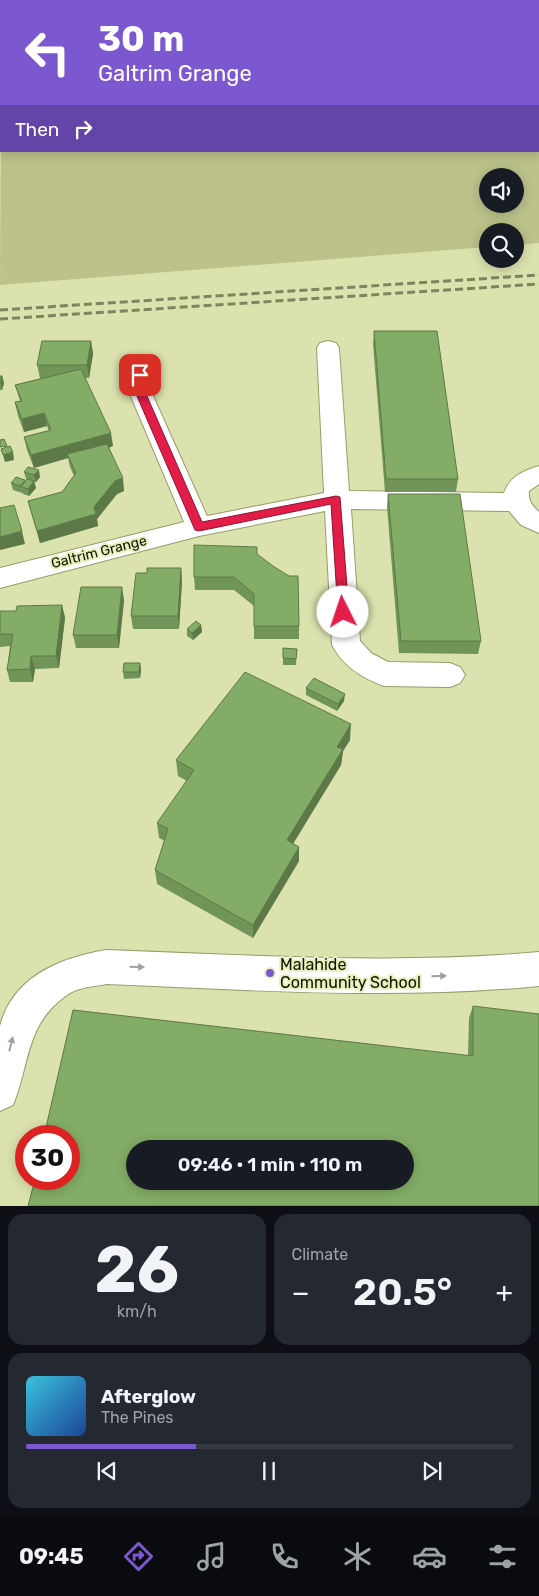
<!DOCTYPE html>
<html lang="en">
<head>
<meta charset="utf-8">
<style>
  body { margin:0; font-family:Rubik,sans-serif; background:#242831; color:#f1f3f6; height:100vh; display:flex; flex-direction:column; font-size:19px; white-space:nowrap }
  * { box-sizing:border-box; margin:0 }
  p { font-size:16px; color:#9ea1a6 }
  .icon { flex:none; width:28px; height:28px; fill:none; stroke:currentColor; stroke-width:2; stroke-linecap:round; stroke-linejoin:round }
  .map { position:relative; height:1206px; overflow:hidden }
  .details { display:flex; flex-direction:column; gap:8px; padding:8px; background:#0d0f14; flex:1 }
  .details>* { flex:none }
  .guide { position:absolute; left:0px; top:0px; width:540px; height:152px; box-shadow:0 2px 12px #0003; background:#7b57d0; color:#fff; overflow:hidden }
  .tools { position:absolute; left:479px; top:168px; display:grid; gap:10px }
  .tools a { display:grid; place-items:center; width:45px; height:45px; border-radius:50%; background:#171b24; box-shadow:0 2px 12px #0003; font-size:25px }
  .speed { position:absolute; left:15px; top:1125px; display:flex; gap:10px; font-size:25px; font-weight:700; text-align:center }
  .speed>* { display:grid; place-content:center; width:65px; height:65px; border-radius:50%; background:#171b24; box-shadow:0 2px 12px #0003; line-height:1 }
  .speed .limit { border:8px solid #d22; background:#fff; color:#111 }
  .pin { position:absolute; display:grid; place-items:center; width:42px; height:42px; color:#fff; margin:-21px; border-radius:10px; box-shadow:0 2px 8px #0006 }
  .me { position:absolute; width:55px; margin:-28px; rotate:356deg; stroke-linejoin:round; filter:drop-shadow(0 0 4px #0008) }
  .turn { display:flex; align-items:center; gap:18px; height:105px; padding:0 15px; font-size:22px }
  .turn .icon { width:65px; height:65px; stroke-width:2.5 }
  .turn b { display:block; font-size:35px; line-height:42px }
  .then { display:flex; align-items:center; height:48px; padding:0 15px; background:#0003; gap:10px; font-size:19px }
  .big { font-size:38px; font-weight:600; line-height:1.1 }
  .details .tile { flex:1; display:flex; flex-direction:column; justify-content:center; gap:8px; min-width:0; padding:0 18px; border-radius:15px; background:#242831 }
  .details .dial { align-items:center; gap:0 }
  .dial b { font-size:65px; line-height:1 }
  .song { display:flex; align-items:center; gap:15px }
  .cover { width:60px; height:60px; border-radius:8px; background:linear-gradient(135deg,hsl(190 70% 55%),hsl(220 70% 35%)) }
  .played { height:5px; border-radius:2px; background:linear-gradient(90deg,#7b57d0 35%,#363941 35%) }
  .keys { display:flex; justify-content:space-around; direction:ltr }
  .heat { display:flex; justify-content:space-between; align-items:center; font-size:28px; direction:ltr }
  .details .tiles { flex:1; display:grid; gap:8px; grid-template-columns:1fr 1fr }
  .tile:last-child { grid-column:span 2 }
  .trip { position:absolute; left:126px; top:1140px; width:288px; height:50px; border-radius:25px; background:#171b24; box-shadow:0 2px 12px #0003; font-weight:600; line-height:50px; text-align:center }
  .menu { display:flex; height:80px; justify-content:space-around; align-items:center; background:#090b0e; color:#9ea1a6 }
  .menu .icon { width:35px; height:35px }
  .menu .on { color:#7b57d0 }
  .menu b { font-size:22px; color:#f1f3f6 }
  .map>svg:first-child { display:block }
  .green { fill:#bcc28a; fill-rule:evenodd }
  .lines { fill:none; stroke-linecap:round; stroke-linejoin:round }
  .minor-casing { stroke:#979c6b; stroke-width:2 }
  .minor { fill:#fff; fill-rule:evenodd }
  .rail { stroke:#7f835f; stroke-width:3; stroke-dasharray:8 4; stroke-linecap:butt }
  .wall { fill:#719558 }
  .shaded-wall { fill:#5c7947 }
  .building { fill:#83ad66; stroke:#5c7947; fill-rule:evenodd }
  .oneway { fill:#a0a19a }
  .route { fill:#e11d48; stroke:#92132f }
  .poi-dot { fill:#7b57d0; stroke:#e9efbb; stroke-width:2 }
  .labels { text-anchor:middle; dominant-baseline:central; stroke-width:4; stroke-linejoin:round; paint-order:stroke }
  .street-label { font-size:14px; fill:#121402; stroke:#e9efbb }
  .near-poi-label { font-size:16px; fill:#121402; stroke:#e9efbb; text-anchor:start }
</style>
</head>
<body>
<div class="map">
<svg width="539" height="1206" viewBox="0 0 539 1206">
  <rect width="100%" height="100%" fill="#dce2ae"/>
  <!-- green -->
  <path class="green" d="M 539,76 L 539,243 L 515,245 L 515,231 L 488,231 L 487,247 L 0,285 L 1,111 L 1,151 L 539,151 ZM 488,176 L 515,176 L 515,204 L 488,204 Z"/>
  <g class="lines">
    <defs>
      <path id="minor" d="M 328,341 L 336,343 L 339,348 L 349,491 L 504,493 C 510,476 523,471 539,466 L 539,484 L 529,491 C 528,501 532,505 539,512 L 539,533 L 521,525 L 509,511 L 351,509 L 360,641 L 371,653 L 388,662 L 450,663 L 460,667 L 465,675 L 460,683 L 450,687 L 384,686 C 362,678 343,666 332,645 L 325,511 L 199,536 L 0,588 L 0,568 L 184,522 L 127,387 L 131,364 L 134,359 L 142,357 L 150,359 L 153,364 L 149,387 L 207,516 L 324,493 L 317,348 L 320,343 Z
        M 107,950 C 251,955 395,965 539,952 L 539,986 C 395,1000 251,990 107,984 C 98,986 89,986 80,989 C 71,991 64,997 57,1003 C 26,1030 28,1070 13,1105 L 0,1111 C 0,1092 0,1072 0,1053 C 0,1044 0,1034 0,1026 C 13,976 62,957 107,950 Z"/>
    </defs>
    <!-- minor casing -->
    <use href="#minor" class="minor-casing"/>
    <!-- minor -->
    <use href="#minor" class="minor"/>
    <!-- rail -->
    <path class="rail" d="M 0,310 L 539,275
      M 0,319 L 539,284"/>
  </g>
  <!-- wall -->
  <path class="wall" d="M 374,331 L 458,479 L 456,492 L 385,492 L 373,344 Z
    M 91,341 L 93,354 L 89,378 L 85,378 L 113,446 L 109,448 L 124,491 L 117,494 L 97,519 L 98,526 L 40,543 L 28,501 L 62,492 L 74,476 L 70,467 L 68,458 L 34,468 L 27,450 L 24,437 L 49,431 L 47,426 L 24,432 L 18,416 L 15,403 L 20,401 L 15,385 L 42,378 L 40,378 L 37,365 Z
    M 0,376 L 2,376 L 4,383 L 2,390 L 0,390 Z
    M 24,472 L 40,477 L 36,482 L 34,482 L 36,488 L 29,496 L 23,494 L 23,493 L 22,493 L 13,490 L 11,483 L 26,481 L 27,480 L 26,479 Z
    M 388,494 L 481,641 L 478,654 L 399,653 L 387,507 Z
    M 257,554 L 299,626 L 299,639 L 254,639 L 254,606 L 234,590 L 195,590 L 194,577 Z
    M 181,568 L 182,581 L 179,629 L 133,629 L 131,616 L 147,573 Z
    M 124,600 L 119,648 L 76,648 L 73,635 Z
    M 62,605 L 65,618 L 59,668 L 35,669 L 33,682 L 10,682 L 7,670 L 10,646 L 0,647 L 0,611 L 16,611 Z
    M 201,625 L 202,632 L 193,640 L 187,636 L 187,629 Z
    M 283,648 L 297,649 L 296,665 L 283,665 Z
    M 140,663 L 141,670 L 140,678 L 124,679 L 123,672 Z
    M 306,688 L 344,701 L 337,711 L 306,695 Z
    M 350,740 L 343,751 L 341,765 L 293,844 L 299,847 L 299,861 L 253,938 L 157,884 L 155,870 L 165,841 L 159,838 L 157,823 L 187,781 L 178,776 L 176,760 Z
    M 473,1006 L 539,1206 L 468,1056 L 469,1018 Z"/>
  <!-- shaded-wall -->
  <path class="shaded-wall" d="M 91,341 L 93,354 L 89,378 L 87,365 Z
    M 2,376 L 4,383 L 2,390 L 1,383 Z
    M 44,413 L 47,426 L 24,432 L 22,419 Z
    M 111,433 L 113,446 L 69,458 L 67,454 L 68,458 L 34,468 L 31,455 Z
    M 13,452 L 14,460 L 5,462 L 3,455 Z
    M 39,470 L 40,477 L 36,482 L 34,475 Z
    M 123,478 L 124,491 L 117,494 L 97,519 L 98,526 L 40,543 L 37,531 L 94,507 L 115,481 Z
    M 34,481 L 36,488 L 29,496 L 28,489 Z
    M 22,531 L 25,544 L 0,550 L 0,537 Z
    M 181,568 L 182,581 L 179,629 L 178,616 Z
    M 122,587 L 124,600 L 119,648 L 117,635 Z
    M 62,605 L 65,618 L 59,668 L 56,656 Z
    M 201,625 L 202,632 L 193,640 L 192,633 Z
    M 31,656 L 35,669 L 33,682 L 30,669 Z
    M 140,663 L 141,670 L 140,678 L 139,672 Z
    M 345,694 L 344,701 L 337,711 L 338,704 Z
    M 351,724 L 350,740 L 343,751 L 341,765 L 286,855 L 287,840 L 337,747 Z
    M 299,847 L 299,861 L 253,938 L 253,925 Z"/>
  <!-- building -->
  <path class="building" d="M 374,331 L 437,331 L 458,479 L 386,479 Z
    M 42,341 L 91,341 L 87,365 L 37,365 Z
    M 81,369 L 111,433 L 31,455 L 24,437 L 51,430 L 44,413 L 22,419 L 15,402 L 22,401 L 15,385 Z
    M 0,376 L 2,376 L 1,383 L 0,383 Z
    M 4,439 L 7,446 L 0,447 L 0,440 Z
    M 107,444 L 123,478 L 115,481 L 94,507 L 96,514 L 37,531 L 28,501 L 62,492 L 76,473 L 67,454 Z
    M 10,446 L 13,452 L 3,455 L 1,449 Z
    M 28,467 L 39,470 L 34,475 L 24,472 Z
    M 16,477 L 25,480 L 20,486 L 11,483 Z
    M 27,479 L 34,481 L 28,489 L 21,487 Z
    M 388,494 L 460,494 L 481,641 L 401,641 Z
    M 14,505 L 22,531 L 0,537 L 0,508 Z
    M 194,545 L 257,547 L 257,554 L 273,566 L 289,576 L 298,576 L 299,626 L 254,626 L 254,594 L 234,577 L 194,577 Z
    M 147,568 L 181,568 L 178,616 L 131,616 L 136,573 L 147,573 Z
    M 81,587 L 122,587 L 117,635 L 73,635 Z
    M 62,605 L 56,656 L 31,656 L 30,669 L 7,670 L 13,634 L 0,634 L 0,611 L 16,611 L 17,606 Z
    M 196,621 L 201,625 L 192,633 L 187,629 Z
    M 283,648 L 297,649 L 296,659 L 283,658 Z
    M 124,663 L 140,663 L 139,672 L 123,672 Z
    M 245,672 L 351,724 L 337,747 L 343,749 L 287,840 L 299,847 L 253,925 L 155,870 L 168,829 L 157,823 L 194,770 L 176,760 Z
    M 314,678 L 345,694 L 338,704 L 306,688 Z
    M 473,1006 L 539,1014 L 539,1206 L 28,1206 L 35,1179 L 69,1179 L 69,1136 L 44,1136 L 73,1010 L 473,1056 ZM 135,1149 L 405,1149 L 405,1181 L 135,1181 Z"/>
  <!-- one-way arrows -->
  <defs><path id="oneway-solid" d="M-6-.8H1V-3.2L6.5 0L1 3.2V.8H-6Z" transform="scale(1.25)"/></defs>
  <g class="oneway">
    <use href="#oneway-solid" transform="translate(137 967) rotate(2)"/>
    <use href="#oneway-solid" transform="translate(439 976) rotate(-1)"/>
    <use href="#oneway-solid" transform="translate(11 1044) rotate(-76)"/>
  </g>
  <!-- route -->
  <path class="route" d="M 140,372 L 145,375 L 143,387 L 202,522 L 336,496 L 340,497 L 349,612 L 347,616 L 343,617 L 338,612 L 331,504 L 199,531 L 195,530 L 133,387 L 135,375 Z"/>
  <!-- markers -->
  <circle class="poi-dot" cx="270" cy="973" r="5"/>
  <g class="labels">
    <!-- street labels -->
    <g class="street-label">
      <text transform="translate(99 552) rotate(-14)">Galtrim Grange</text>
    </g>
    <!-- near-poi labels -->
    <g class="near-poi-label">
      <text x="280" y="964">Malahide<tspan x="280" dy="18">Community School</tspan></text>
    </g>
  </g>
</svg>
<div class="tools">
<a><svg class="icon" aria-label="sound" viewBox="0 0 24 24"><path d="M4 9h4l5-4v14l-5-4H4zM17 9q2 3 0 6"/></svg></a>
<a><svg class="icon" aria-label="search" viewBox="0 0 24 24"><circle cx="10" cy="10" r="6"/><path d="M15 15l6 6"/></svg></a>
</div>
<div class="speed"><div class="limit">30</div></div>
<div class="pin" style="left:140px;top:375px;background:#d93025"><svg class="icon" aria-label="arrive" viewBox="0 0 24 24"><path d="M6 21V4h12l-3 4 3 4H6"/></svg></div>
<svg class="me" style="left:343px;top:612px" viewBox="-20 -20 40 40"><circle r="19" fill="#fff"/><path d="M0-13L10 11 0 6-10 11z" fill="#e11d48"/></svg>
<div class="trip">09:46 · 1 min · 110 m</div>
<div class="guide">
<div class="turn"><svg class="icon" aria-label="left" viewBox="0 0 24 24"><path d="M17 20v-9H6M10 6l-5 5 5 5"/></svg><div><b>30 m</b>Galtrim Grange</div></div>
<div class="then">Then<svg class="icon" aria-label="right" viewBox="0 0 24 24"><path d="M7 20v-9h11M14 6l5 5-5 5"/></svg></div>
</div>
</div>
<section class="details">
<div class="tiles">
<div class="tile dial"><b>26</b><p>km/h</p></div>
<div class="tile"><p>Climate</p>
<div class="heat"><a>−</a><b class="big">20.5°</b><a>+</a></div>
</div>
<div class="tile">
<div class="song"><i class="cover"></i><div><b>Afterglow</b><p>The Pines</p></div></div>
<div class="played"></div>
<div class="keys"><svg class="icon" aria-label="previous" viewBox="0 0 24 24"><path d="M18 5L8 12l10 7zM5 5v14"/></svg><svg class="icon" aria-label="pause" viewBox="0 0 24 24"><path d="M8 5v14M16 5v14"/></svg><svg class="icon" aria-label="next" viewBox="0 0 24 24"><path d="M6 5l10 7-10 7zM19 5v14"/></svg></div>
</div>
</div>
</section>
<nav class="menu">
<b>09:45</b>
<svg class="icon on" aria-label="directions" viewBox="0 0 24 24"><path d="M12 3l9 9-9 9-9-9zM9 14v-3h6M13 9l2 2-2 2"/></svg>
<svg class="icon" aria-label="music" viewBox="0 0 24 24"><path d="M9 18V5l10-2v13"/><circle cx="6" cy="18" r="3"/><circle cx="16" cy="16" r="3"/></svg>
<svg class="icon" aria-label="phone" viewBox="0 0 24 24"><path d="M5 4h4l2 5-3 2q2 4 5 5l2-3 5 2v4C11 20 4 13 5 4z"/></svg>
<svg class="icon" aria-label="climate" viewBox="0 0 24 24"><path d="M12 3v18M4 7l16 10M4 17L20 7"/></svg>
<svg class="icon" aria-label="car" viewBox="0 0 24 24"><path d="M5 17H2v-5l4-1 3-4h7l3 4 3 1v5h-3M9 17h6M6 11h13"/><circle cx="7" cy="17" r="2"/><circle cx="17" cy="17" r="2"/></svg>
<svg class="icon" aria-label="filters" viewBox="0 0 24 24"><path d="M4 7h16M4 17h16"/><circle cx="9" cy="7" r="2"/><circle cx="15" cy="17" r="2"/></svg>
</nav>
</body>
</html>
